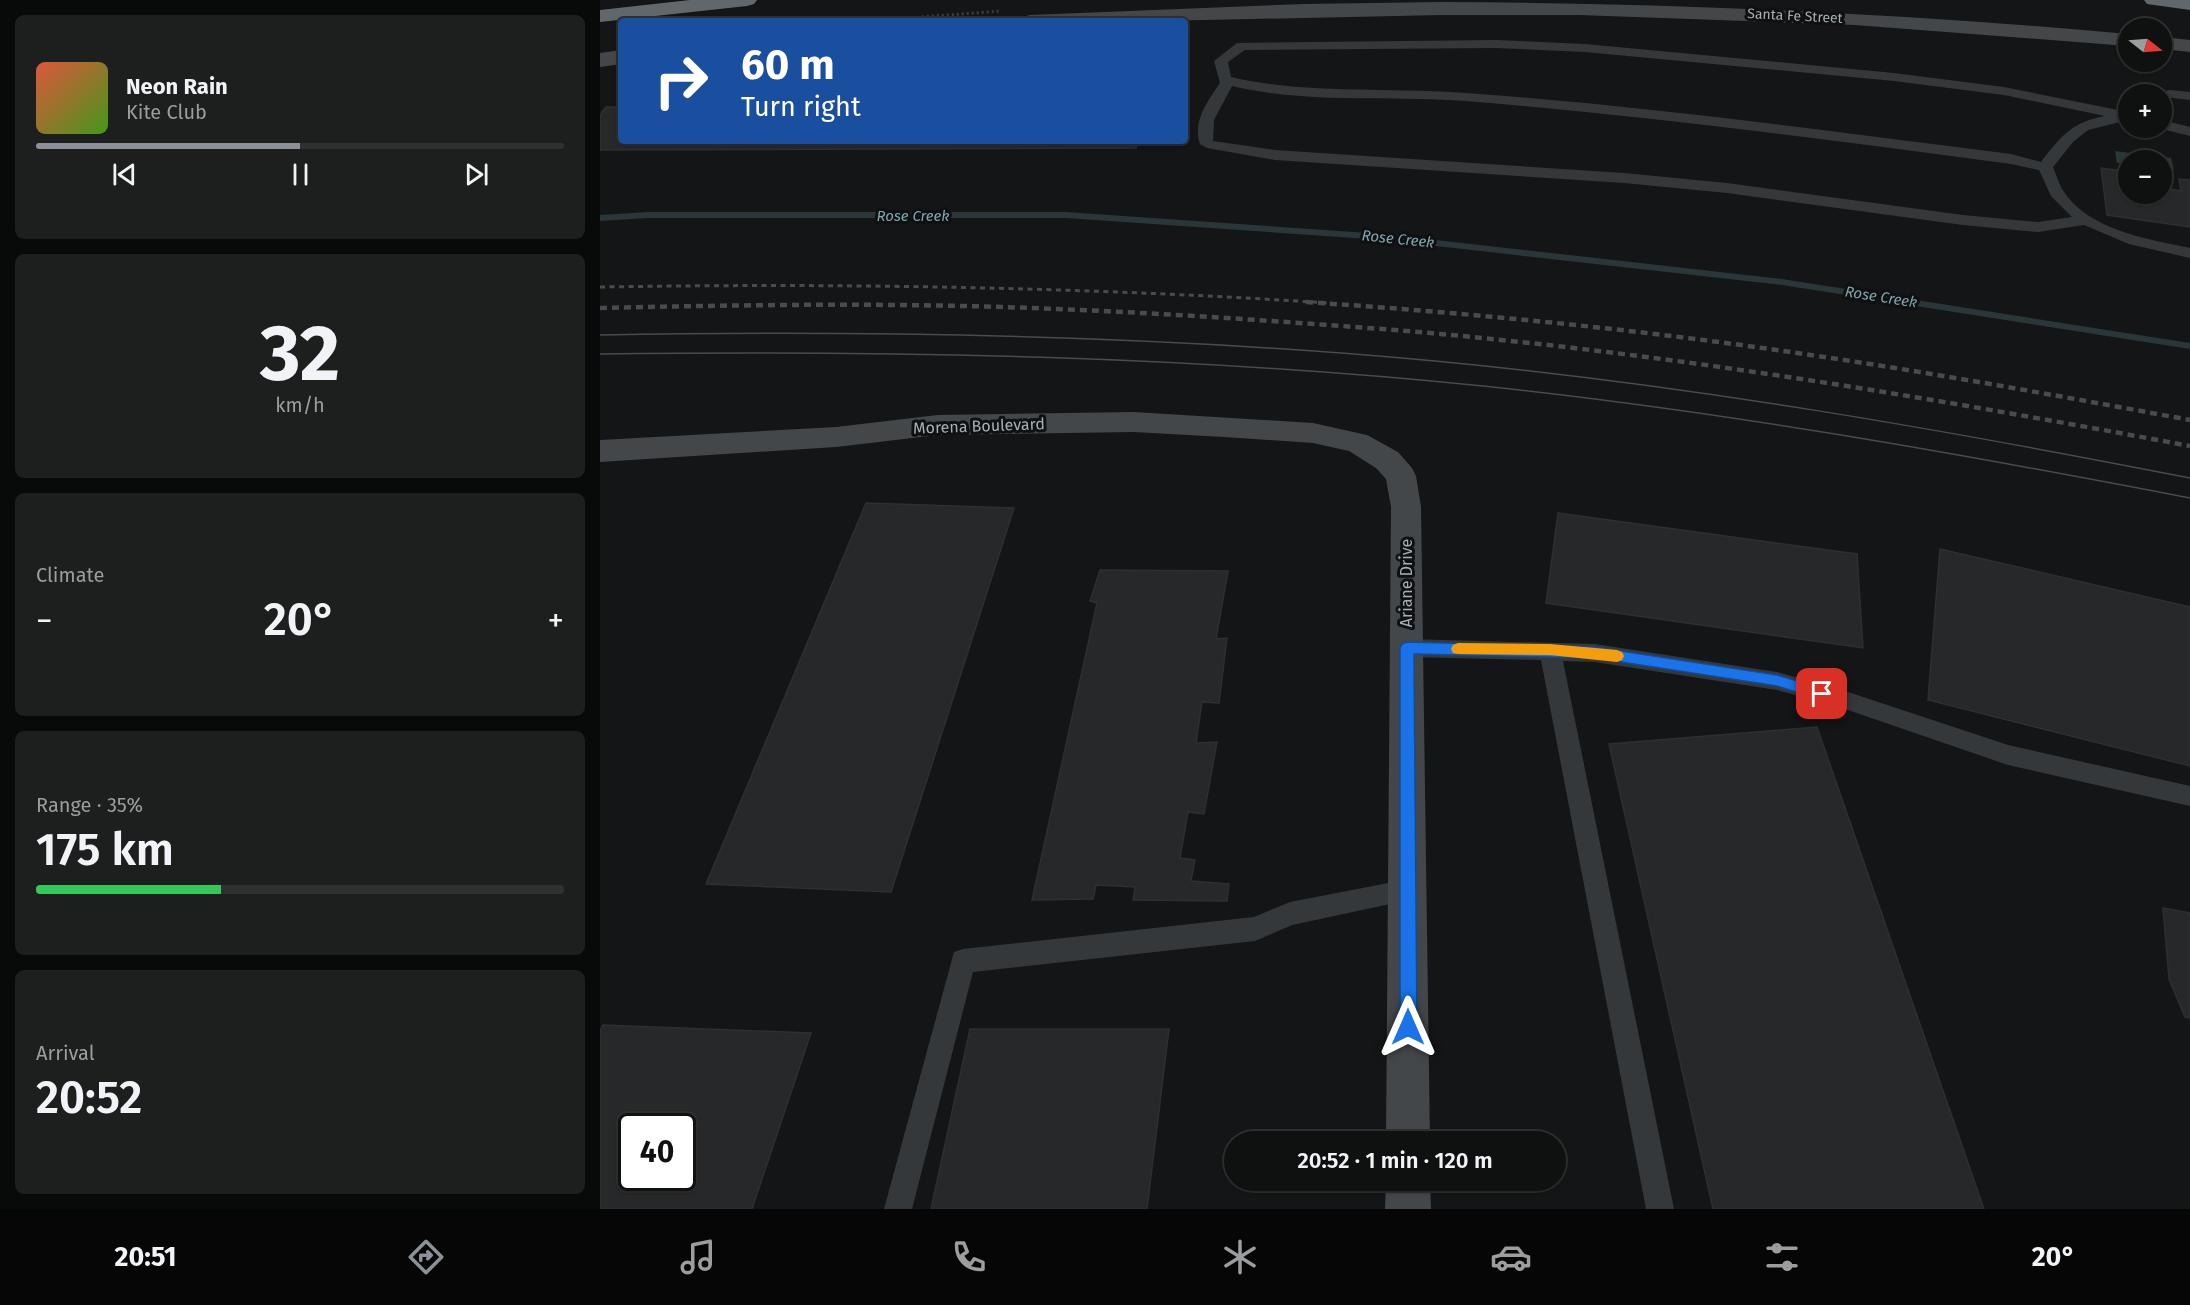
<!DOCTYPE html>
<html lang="en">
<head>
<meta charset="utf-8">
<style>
  body { margin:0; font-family:"Fira Sans",sans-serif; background:#1d1e1e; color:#f1f3f6; height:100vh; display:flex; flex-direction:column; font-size:22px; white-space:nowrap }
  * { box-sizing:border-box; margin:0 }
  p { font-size:20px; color:#9b9d9f }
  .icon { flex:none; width:33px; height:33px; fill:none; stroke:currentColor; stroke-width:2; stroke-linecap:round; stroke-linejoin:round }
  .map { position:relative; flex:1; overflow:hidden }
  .panel { display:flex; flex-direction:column; gap:15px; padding:15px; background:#080909; width:600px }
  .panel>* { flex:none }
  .top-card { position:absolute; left:18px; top:18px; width:570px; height:126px; border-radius:6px; box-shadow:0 2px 4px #0004,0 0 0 2px #2f3030; background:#1a4fa0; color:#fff; overflow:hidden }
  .needle { width:39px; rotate:107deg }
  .controls { position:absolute; left:1518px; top:18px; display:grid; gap:12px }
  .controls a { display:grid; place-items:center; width:54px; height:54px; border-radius:50%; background:#0f1010; box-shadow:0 2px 4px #0004,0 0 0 2px #2f3030; font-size:30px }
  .speed { position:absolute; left:18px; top:1113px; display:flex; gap:12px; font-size:30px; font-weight:700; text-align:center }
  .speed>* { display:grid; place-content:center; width:78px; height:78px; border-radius:50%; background:#0f1010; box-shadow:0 2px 4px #0004,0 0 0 2px #2f3030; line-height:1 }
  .speed .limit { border:3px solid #111; border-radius:9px; background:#fff; color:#111 }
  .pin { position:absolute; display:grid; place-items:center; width:51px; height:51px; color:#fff; margin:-26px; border-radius:12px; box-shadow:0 3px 9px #0006 }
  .me { position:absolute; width:66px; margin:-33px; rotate:0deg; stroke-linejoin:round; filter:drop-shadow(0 0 4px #0008) }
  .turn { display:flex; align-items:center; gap:21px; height:126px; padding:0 24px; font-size:27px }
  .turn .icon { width:78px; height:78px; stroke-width:2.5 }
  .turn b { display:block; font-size:42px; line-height:51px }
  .big { font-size:45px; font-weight:600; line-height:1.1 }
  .panel .widget { flex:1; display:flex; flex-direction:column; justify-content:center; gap:9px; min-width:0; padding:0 21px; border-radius:9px; background:#1d1e1e }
  .panel .dial { align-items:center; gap:0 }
  .dial b { font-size:78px; line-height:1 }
  .song { display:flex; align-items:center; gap:18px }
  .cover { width:72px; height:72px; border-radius:9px; background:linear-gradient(135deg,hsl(10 70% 55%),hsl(100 70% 35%)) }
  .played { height:6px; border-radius:3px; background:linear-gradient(90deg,#8c9099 50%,#2f3030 50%) }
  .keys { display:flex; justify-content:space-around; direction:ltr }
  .heat { display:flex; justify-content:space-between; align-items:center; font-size:33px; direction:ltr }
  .charge { height:9px; border-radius:4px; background:linear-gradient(90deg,#34c759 35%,#2f3030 0) }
  .trip { position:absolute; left:624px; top:1131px; width:342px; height:60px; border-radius:30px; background:#0f1010; box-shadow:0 2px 4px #0004,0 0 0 2px #2f3030; font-weight:600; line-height:60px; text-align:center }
  .dock { display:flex; height:96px; justify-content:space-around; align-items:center; background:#060606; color:#9b9d9f }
  .dock .icon { width:42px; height:42px }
  .dock .active { color:#8c9099 }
  .dock b { font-size:27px; color:#f1f3f6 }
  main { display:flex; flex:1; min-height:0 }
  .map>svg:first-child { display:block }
  .water { fill:#2b3639 }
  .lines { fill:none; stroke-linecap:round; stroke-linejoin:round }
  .stream { fill:#2b3639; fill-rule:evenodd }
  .building { fill:#27282a; stroke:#2e2f32; stroke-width:1.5; fill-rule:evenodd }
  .path { stroke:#3b3f41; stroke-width:3; stroke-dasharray:2 3; stroke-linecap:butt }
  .lane { fill:#35383b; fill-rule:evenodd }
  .secondary { fill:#43474a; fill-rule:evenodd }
  .highway { fill:#62676b; fill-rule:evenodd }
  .tram { stroke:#484c4f; stroke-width:1.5 }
  .rail-far1 { stroke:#484c4f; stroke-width:3; stroke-dasharray:5 4.5; stroke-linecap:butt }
  .rail { stroke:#484c4f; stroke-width:4.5; stroke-dasharray:7 5; stroke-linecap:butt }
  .route { fill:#1a73e8; stroke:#114b97; stroke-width:1.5 }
  .slow { fill:#f59e0b }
  .labels { text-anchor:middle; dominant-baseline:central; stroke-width:6; stroke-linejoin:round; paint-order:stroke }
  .far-street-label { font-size:14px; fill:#a7afb5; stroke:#0f1011 }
  .far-water-label { font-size:15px; font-style:italic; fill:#7fa5af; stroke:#0f1011 }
  .street-label { font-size:16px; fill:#a7afb5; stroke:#0f1011 }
</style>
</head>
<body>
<main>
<section class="panel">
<div class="widget">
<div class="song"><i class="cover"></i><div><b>Neon Rain</b><p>Kite Club</p></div></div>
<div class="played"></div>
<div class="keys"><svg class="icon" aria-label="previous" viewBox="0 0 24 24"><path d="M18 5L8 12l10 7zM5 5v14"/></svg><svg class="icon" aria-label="pause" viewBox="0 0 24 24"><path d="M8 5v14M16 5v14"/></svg><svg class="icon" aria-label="next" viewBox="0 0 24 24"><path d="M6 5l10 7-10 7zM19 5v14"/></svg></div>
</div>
<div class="widget dial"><b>32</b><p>km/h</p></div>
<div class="widget"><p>Climate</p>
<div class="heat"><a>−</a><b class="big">20°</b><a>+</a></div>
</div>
<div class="widget"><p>Range · 35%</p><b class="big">175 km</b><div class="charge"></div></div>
<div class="widget"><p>Arrival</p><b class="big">20:52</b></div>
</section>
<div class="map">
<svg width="1590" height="1209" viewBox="0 0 1590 1209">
  <rect width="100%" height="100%" fill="#141516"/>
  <!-- water -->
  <path class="water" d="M 1515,151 L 1571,158 L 1574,170 L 1562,168 L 1562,160 L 1528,160 L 1528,164 L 1517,163 Z"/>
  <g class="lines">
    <!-- stream -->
    <path class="stream" d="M 48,212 L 466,212 L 783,234 L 1182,279 L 1590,343 L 1590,349 L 1182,285 L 783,240 L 466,218 L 48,218 L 0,221 L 0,215 Z"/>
  </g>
  <!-- building -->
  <path class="building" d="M 6,107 L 21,107 L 21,141 L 537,141 L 536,148 L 0,150 L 0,115 Z
    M 1501,168 L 1528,172 L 1528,194 L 1562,194 L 1562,188 L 1581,191 L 1579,179 L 1590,180 L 1590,227 L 1507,215 Z
    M 266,503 L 414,508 L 291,892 L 106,884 Z
    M 958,513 L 1257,554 L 1263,648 L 946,603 Z
    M 1340,549 L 1590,607 L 1590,766 L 1328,700 Z
    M 500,570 L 628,571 L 616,639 L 627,638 L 619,703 L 602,702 L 596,743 L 617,742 L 604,814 L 588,812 L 580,858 L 595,860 L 591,881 L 629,884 L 627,901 L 533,900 L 535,887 L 496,885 L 493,899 L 432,900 L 497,603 L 490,601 Z
    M 1217,727 L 1384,1209 L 1113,1209 L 1009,744 Z
    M 1563,908 L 1590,913 L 1590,1018 L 1585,1017 L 1569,979 Z
    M 3,1025 L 211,1033 L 152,1209 L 0,1209 L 0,1031 ZM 32,1126 L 82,1126 L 82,1178 L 32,1178 Z
    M 370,1029 L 569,1029 L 547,1209 L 331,1209 Z"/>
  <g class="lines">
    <!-- path -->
    <path class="path" d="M 267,21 L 401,11"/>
    <!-- lane -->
    <path class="lane" d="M 896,40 L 985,44 L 1294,73 L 1404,87 L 1528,112 L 1528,120 L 1488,130 L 1473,142 L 1453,167 C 1456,174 1458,182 1462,189 C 1487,230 1547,239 1590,248 L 1590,258 L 1529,244 L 1484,225 L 1438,232 L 1363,225 L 1127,193 L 1024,183 L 675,160 L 607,148 L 600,144 C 592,121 608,101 620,83 L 614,61 L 637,43 ZM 896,48 L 985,52 L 1294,81 L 1404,95 L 1505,116 C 1472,122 1461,136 1441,162 L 1411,154 C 1230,131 1048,106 866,93 C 788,87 708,95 631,77 L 628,62 L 645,50 ZM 632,86 C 708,104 789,95 866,101 C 1049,116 1230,140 1411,164 L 1439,170 L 1451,196 L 1472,217 L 1438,222 L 1363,215 L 1127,183 L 1024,173 L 675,150 L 613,141 L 614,120 Z
      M 1570,90 L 1590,92 L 1590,100 L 1565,97 L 1563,94 L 1565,91 Z
      M 1562,120 L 1590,127 L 1590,136 L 1558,128 L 1562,128 Z
      M 807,639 L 995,644 L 1177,672 L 1245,691 L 1408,745 L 1590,786 L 1590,806 L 1408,765 L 1245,709 L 1177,690 L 995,662 L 963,661 L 1074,1209 L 1046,1209 L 941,660 L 807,657 L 799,654 L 796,648 L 799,642 Z
      M 809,879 L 818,882 L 821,890 L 818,898 L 692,925 L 655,941 L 373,972 L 312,1209 L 284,1209 L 354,952 L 363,949 L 654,917 L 690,902 Z"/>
    <!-- secondary -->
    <path class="secondary" d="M 841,2 C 1071,3 1299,13 1528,34 L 1528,46 L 1255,25 L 979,15 L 841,15 L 558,21 L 419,21 L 423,17 L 430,15 L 704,4 Z
      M 1562,37 L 1590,40 L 1590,52 L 1562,49 Z
      M 21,50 L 21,64 L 0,67 L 0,53 Z
      M 534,412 L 713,423 L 767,435 L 798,452 L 812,468 L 816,476 L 821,507 L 830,1142 L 786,1142 L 791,507 L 786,479 L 776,468 L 749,451 L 713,443 L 624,437 L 534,432 L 338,435 L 236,447 L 0,462 L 0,440 L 236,427 L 338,415 Z
      M 786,1180 L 830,1180 L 831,1209 L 785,1209 Z"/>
    <!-- highway -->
    <path class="highway" d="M 90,0 L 157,0 L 154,4 L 147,6 L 0,22 L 0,10 Z
      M 1544,0 L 1590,0 L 1590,10 L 1547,4 Z"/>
    <!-- tram -->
    <path class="tram" d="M 0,335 C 279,330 558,335 835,361 C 1089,385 1340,429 1590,478
      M 0,354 C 295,350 590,356 883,386 C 1121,411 1356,453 1590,498"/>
    <!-- rail-far1 -->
    <path class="rail-far1" d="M 0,287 C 245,283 484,287 728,303"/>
    <!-- rail -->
    <path class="rail" d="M 706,302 C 870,313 1035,329 1197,353 C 1329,372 1459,396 1590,420
      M 0,308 C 134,305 268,303 402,307 C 533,311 664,320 795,330 C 1062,352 1327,397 1590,446"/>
  </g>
  <!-- route -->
  <path class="route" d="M 807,642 L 995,647 L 1177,675 L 1227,690 L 1230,694 L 1227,698 L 1222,700 L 1177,686 L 995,658 L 814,654 L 817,1027 L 815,1033 L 808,1036 L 802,1033 L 800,1027 L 800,648 L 802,644 Z"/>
  <!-- slow -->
  <path class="slow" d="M 858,643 L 950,644 L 1017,650 L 1022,652 L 1024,656 L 1022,660 L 1017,662 L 950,655 L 858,654 L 853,653 L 851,649 L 853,645 Z"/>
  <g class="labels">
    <!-- far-street labels -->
    <g class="far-street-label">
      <text transform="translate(1195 16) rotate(3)">Santa Fe Street</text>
    </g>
    <!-- far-water labels -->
    <g class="far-water-label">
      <text x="313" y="216">Rose Creek</text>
      <text transform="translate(798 239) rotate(6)">Rose Creek</text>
      <text transform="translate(1281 297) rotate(9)">Rose Creek</text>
    </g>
    <!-- street labels -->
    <g class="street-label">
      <text transform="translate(379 426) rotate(-2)">Morena Boulevard</text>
      <text transform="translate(806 583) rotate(-90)">Ariane Drive</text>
    </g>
  </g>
</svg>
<div class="controls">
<a><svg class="needle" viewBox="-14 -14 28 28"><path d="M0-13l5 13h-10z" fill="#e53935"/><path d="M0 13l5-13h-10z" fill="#9b9d9f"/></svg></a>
<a>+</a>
<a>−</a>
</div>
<div class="speed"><div class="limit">40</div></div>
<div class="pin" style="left:1222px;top:694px;background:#d93025"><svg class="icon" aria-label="arrive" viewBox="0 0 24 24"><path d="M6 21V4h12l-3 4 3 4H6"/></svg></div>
<svg class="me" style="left:808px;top:1027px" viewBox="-20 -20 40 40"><path d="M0-17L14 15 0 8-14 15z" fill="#1a73e8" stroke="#fff" stroke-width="4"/></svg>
<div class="trip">20:52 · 1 min · 120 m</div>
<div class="top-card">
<div class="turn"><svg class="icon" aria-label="right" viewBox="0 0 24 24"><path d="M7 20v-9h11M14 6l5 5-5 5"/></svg><div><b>60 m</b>Turn right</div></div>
</div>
</div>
</main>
<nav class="dock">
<b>20:51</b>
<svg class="icon active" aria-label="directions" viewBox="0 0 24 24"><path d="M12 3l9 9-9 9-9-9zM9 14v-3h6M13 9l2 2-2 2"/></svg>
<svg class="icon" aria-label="music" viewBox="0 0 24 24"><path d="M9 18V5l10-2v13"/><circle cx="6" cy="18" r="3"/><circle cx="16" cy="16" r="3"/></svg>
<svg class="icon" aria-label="phone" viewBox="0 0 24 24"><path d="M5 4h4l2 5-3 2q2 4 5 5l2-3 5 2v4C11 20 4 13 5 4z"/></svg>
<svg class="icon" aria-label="climate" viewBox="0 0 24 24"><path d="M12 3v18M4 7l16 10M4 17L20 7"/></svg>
<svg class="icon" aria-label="car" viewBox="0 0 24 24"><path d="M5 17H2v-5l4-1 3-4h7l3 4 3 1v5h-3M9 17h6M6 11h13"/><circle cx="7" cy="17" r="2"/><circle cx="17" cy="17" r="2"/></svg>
<svg class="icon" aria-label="filters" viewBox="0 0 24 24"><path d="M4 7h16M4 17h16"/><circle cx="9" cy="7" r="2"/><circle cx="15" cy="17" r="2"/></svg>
<b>20°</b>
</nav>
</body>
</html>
